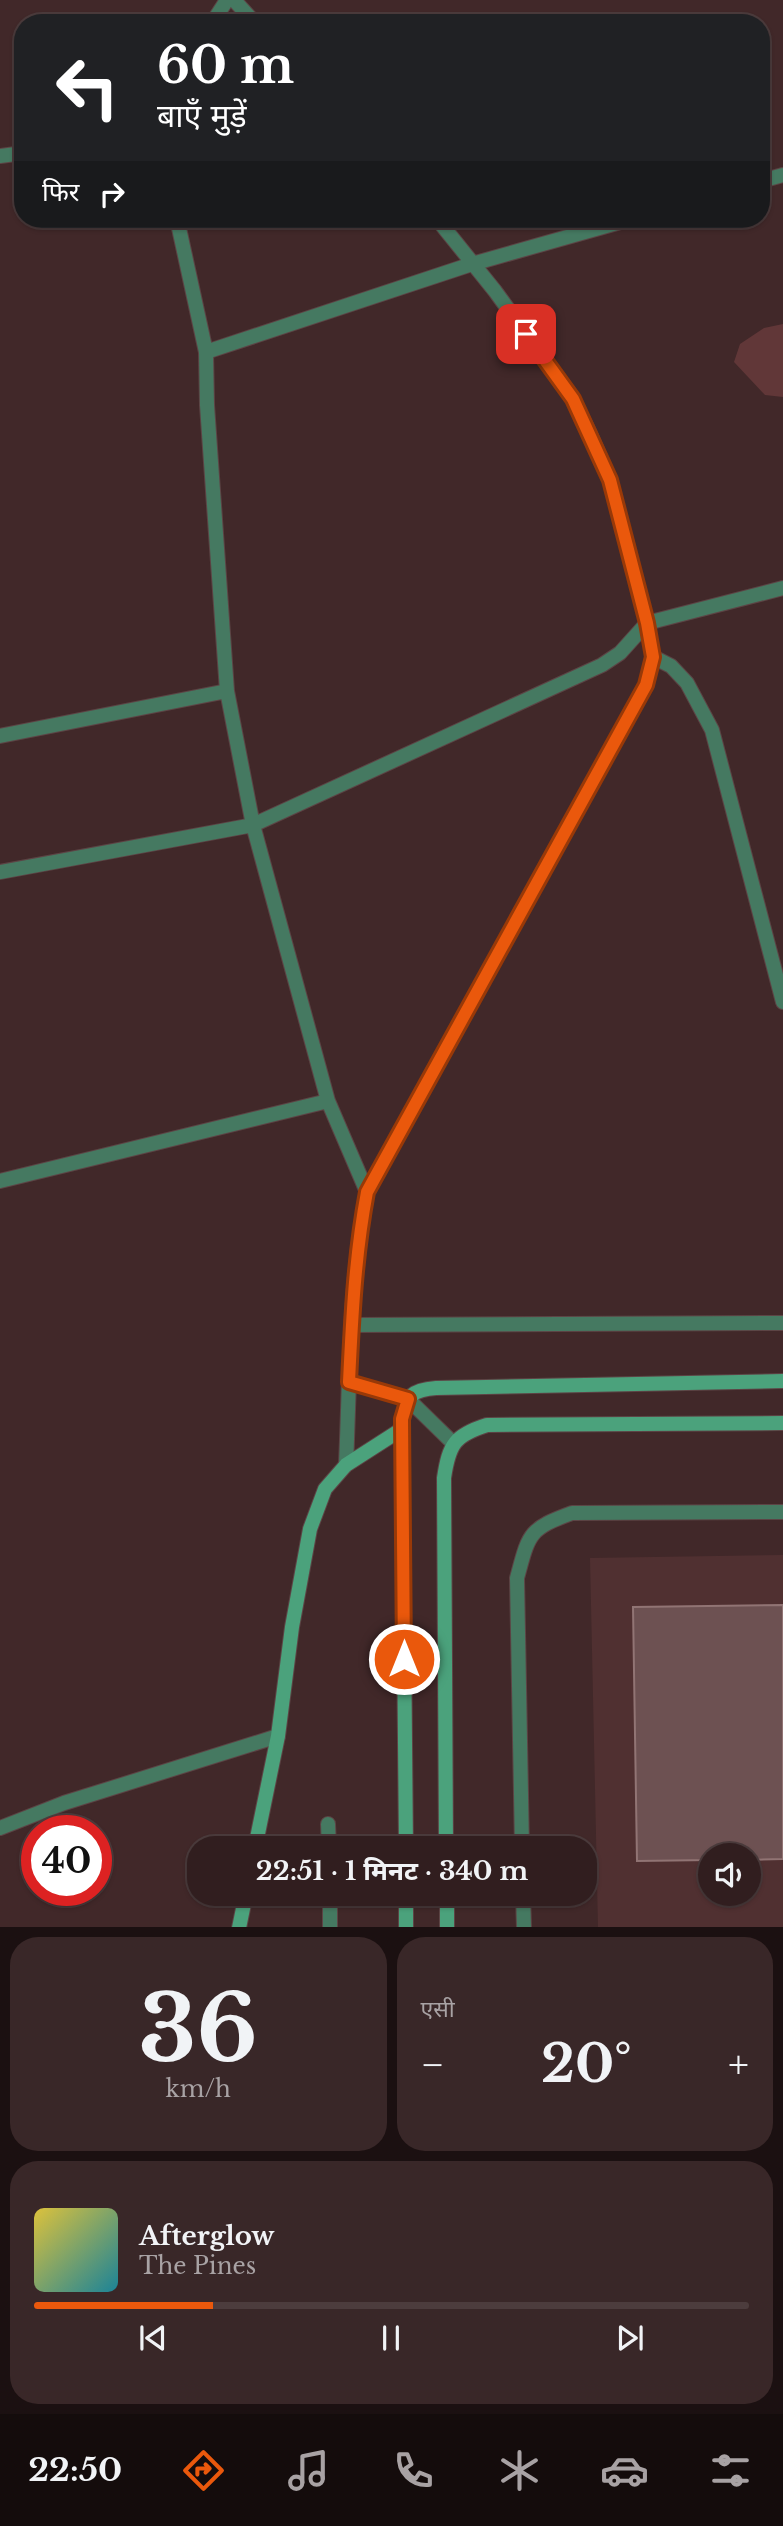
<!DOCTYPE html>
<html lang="hi">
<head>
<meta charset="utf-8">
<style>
  body { margin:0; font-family:"Libre Baskerville","Noto Sans Devanagari",serif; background:#392728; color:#f1f3f6; height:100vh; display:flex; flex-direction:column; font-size:26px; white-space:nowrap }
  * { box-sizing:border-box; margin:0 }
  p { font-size:23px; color:#a8a2a4 }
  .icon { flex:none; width:38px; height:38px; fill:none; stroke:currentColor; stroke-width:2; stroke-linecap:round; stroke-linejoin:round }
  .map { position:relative; height:1927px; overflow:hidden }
  .sheet { display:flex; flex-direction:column; gap:10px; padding:10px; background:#1b1011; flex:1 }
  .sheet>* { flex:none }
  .guide { position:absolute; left:14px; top:14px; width:756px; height:214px; border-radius:28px; box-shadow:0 2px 5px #0004,0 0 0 2px #4c3c3d; background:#202124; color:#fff; overflow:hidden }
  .tools { position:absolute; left:698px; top:1843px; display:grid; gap:14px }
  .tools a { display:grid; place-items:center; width:63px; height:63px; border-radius:50%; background:#311e1f; box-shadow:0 2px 5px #0004,0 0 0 2px #4c3c3d; font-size:35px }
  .speed { position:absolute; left:21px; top:1815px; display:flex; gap:14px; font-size:35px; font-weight:700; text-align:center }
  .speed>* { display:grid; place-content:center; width:91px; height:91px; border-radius:50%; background:#311e1f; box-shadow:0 2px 5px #0004,0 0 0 2px #4c3c3d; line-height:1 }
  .speed .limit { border:10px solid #d22; background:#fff; color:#111 }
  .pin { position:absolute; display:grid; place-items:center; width:60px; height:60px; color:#fff; margin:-30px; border-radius:14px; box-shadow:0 4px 10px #0006 }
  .me { position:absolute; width:77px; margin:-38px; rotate:0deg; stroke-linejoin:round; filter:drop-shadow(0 0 5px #0008) }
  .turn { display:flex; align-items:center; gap:24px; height:147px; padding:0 28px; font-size:32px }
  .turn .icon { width:91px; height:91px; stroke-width:2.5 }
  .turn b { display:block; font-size:49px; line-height:60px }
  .then { display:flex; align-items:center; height:66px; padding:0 28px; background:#0003; gap:14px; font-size:26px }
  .big { font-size:52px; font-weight:700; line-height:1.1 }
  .sheet .widget { flex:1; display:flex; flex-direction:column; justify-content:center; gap:10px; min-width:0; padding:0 24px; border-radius:28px; background:#392728 }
  .sheet .dial { align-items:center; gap:0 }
  .dial b { font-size:91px; line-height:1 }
  .song { display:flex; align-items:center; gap:21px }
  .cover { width:84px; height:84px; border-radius:10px; background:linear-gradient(135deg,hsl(50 70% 55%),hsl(190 70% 35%)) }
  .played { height:7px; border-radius:4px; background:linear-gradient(90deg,#ea580c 25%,#4c3c3d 25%) }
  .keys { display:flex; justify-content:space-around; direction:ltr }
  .heat { display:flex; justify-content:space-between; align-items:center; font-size:38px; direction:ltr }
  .sheet .tiles { flex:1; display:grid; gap:10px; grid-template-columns:1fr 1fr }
  .widget:last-child { grid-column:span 2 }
  .trip { position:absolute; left:187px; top:1836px; width:410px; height:70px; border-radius:28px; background:#311e1f; box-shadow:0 2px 5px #0004,0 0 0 2px #4c3c3d; font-weight:700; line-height:70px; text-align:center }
  .tab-bar { display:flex; height:112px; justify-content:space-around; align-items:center; background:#140c0c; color:#a8a2a4 }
  .tab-bar .icon { width:49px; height:49px }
  .tab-bar .on { color:#ea580c }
  .tab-bar b { font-size:32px; color:#f1f3f6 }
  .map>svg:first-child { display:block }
  .built { fill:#503031; fill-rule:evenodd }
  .green { fill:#613738 }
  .building { fill:#6d5152; stroke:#917474; stroke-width:2 }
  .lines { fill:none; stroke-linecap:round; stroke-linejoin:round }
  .lane-casing { stroke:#5c4445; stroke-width:16 }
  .street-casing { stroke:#5c4445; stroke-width:16 }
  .secondary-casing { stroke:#5c4445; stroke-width:16 }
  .lane { stroke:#457961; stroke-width:14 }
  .street { stroke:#457961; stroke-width:14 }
  .secondary { stroke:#4ba27c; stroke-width:14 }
  .route-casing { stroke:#983908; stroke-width:18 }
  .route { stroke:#ea580c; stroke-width:12 }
</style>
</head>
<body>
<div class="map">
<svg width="783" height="1928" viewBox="0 0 783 1928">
  <rect width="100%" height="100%" fill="#412829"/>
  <!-- built -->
  <path class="built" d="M 783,1555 L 783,1927 L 598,1927 L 590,1558 ZM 710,1855 L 749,1855 L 749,1894 L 710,1894 Z"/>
  <!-- green -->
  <path class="green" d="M 783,324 L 783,397 L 765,395 L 734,362 L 740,344 L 764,328 Z"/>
  <!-- building -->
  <path class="building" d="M 783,1605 L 783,1859 L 749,1860 L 749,1855 L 710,1855 L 710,1860 L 637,1861 L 633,1607 Z"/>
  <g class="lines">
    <defs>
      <path id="lane" d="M 522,1848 L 517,1578 C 529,1534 528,1529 572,1513 L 783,1512
        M 523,1894 L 524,1928"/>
      <path id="street" d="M 234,0 L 255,23
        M 212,23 L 227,0
        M 0,156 L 23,153
        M 761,181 L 783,175
        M 177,219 L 206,352 L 207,405 L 227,691 L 253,825 L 328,1101 L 367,1192
        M 206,352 L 472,264 L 631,219
        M 653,657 L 671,666 L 687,683 L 712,730 L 783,1002
        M 0,736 L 227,691
        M 0,872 L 253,825 L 602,665 L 620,653 L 647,623 L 783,588
        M 0,1181 L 328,1101
        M 352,1325 L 783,1323
        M 349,1382 L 408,1399 L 453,1443
        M 346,1465 C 350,1374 349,1281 367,1192 L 646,685 L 653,657 L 647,623 L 610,480 L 590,434 L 573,399 L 495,291 L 437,219
        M 328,1824 L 329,1848
        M 0,1828 L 64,1803 L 278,1736
        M 330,1894 L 330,1928"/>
      <path id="secondary" d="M 255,1848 L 278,1736 L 292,1627 L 310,1529 L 325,1489 L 346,1465 L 402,1429
        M 406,1848 L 402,1419 C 407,1395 412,1390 436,1388 L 783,1381
        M 446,1848 L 444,1478 C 449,1444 455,1435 487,1425 L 783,1423
        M 406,1894 L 406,1928
        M 447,1894 L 447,1928
        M 239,1928 L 246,1894"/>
    </defs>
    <!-- lane casing -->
    <use href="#lane" class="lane-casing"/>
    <!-- street casing -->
    <use href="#street" class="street-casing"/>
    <!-- secondary casing -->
    <use href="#secondary" class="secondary-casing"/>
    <!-- lane -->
    <use href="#lane" class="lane"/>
    <!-- street -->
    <use href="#street" class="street"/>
    <!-- secondary -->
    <use href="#secondary" class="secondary"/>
  </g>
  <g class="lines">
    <defs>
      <path id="route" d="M 404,1659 L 402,1419 L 408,1399 L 349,1382 C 352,1318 355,1255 367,1192 L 646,685 L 653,657 L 647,623 L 610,480 L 573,399 L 526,334"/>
    </defs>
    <!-- route casing -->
    <use href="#route" class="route-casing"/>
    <!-- route -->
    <use href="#route" class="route"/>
  </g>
</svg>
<div class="tools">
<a><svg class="icon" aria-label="sound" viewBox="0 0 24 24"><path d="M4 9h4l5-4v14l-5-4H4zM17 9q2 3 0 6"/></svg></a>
</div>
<div class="speed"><div class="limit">40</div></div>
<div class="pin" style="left:526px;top:334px;background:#d93025"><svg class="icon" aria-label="arrive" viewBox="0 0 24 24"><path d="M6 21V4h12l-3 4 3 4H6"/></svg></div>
<svg class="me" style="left:404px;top:1659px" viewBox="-20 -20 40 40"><circle r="17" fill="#ea580c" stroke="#fff" stroke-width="3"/><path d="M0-11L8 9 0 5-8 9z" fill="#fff"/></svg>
<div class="trip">22:51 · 1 मिनट · 340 m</div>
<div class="guide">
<div class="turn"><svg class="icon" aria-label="left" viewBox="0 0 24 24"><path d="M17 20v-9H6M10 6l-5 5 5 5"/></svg><div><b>60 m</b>बाएँ मुड़ें</div></div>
<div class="then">फिर<svg class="icon" aria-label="right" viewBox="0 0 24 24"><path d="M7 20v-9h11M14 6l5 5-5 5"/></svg></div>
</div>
</div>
<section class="sheet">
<div class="tiles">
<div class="widget dial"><b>36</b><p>km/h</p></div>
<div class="widget"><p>एसी</p>
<div class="heat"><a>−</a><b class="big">20°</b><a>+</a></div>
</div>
<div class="widget">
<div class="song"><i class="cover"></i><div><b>Afterglow</b><p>The Pines</p></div></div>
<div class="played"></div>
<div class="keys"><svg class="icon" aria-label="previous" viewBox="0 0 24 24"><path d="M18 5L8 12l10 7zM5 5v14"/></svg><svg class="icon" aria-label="pause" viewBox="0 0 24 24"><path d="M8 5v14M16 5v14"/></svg><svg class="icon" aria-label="next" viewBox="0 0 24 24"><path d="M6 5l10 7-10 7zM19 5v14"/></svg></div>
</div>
</div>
</section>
<nav class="tab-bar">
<b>22:50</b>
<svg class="icon on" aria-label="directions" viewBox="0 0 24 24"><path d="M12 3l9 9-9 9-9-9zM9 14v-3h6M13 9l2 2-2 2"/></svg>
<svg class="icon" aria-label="music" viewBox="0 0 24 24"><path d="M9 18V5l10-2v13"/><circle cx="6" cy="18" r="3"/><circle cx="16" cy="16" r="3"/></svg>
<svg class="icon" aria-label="phone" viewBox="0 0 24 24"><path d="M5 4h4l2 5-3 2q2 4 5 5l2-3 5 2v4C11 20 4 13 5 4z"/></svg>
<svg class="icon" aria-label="climate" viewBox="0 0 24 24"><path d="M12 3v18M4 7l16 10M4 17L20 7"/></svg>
<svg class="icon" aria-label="car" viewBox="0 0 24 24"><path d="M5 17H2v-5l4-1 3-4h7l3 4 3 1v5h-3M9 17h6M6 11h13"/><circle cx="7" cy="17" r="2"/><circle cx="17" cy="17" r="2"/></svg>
<svg class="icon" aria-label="filters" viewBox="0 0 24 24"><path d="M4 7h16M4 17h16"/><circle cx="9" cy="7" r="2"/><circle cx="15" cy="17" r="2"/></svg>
</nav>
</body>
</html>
